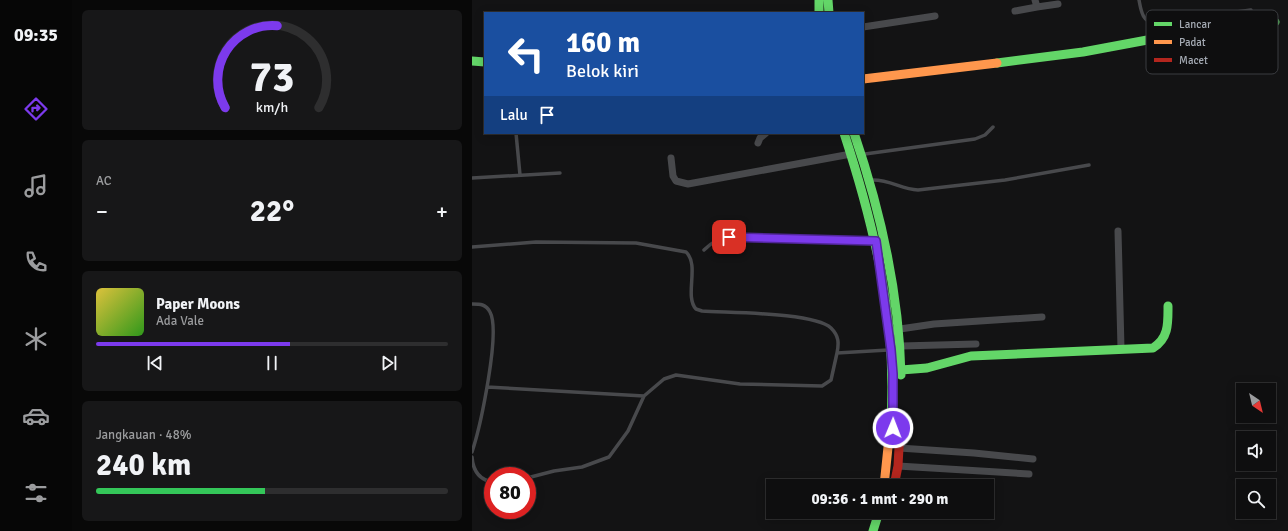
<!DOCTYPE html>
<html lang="id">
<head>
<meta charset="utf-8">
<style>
  body { margin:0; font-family:Signika,sans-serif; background:#171718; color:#f1f3f6; height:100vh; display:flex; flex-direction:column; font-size:15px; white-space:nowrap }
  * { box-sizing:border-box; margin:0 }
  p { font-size:13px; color:#9b9c9e }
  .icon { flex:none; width:22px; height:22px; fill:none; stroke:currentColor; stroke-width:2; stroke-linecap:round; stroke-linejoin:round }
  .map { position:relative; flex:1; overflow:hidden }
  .side { display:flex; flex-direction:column; gap:10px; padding:10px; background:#080808; width:400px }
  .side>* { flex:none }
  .banner { position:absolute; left:12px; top:12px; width:380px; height:122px; border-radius:0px; box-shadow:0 2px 10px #0003,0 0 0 1px #2e2e2f; background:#1a4fa0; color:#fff; overflow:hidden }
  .needle { width:26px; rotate:145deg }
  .tools { position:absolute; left:764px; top:383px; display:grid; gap:8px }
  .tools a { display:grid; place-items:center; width:40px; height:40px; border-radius:0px; background:#0e0e0f; box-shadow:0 2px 10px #0003,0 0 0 1px #2e2e2f; font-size:20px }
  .speed { position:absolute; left:12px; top:467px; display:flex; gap:8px; font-size:20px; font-weight:700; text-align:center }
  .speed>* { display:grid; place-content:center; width:52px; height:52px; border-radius:50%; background:#0e0e0f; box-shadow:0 2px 10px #0003,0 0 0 1px #2e2e2f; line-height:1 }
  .speed .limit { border:6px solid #d22; background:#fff; color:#111 }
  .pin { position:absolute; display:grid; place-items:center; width:34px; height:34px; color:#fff; margin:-17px; border-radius:8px; box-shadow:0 2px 6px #0006 }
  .me { position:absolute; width:44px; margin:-22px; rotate:1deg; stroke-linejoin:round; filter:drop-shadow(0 0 3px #0008) }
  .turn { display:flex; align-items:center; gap:14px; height:84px; padding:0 16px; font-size:18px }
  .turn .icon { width:52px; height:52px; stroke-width:2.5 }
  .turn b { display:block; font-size:28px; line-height:34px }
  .then { display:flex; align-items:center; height:38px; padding:0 16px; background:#0003; gap:8px; font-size:15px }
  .big { font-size:30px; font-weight:700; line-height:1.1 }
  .side .widget { flex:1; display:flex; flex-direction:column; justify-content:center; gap:6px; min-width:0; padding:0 14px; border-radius:6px; background:#171718 }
  .side .dial { align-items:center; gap:0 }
  .dial svg { height:104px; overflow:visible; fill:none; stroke:#2e2e2f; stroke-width:7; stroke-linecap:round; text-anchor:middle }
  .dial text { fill:#f1f3f6; stroke:none }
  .song { display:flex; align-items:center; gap:12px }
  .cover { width:48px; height:48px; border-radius:6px; background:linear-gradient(135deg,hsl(50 70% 55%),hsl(110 70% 35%)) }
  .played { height:4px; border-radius:2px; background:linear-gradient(90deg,#7c3aed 55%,#2e2e2f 55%) }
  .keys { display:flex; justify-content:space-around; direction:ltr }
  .heat { display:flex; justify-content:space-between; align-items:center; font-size:22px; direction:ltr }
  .charge { height:6px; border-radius:3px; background:linear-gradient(90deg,#34c759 48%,#2e2e2f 0) }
  .trip { position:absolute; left:294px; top:479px; width:228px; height:40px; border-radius:0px; background:#0e0e0f; box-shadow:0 2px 10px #0003,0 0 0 1px #2e2e2f; font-weight:700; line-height:40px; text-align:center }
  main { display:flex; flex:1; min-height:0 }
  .tab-bar { display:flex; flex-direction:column; width:72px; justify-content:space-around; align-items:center; background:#060606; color:#9b9c9e }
  .tab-bar .icon { width:28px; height:28px }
  .tab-bar .current { color:#7c3aed }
  .tab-bar b { font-size:18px; color:#f1f3f6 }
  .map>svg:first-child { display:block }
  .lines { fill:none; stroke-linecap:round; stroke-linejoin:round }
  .lane { stroke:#48494c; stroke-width:3.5 }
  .street { stroke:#48494c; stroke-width:7 }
  .fast { stroke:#63d668; stroke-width:9 }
  .slow { stroke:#ff974d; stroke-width:9 }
  .jam { stroke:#b3261e; stroke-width:9 }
  .route-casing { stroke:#51269a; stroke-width:10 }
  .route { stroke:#7c3aed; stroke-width:7 }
  .key { fill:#0e0e0f; stroke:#3b3d41; stroke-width:1 }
  .key-label { font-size:11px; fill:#a5abb4 }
</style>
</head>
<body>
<main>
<nav class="tab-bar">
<b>09:35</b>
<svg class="icon current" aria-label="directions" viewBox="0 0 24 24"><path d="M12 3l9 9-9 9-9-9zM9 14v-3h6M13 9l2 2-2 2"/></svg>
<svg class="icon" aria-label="music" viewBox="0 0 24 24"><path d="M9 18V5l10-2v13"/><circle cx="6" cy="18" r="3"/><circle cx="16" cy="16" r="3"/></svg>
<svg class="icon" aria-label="phone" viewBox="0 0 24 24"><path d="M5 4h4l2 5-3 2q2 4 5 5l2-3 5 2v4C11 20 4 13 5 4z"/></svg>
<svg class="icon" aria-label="climate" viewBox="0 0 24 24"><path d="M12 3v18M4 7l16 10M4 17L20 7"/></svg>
<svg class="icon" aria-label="car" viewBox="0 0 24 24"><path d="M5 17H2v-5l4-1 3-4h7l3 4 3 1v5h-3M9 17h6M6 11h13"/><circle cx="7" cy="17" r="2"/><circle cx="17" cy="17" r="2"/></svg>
<svg class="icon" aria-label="filters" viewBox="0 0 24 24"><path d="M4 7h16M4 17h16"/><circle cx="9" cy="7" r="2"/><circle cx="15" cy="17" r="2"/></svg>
</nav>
<section class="side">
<div class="widget dial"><svg viewBox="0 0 100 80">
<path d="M14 69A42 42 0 1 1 86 69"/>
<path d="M14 69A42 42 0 0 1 54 6" stroke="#7c3aed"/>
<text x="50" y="56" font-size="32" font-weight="700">73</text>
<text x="50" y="72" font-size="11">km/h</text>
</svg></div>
<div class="widget"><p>AC</p>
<div class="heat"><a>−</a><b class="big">22°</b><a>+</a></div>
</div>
<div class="widget">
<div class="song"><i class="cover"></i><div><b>Paper Moons</b><p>Ada Vale</p></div></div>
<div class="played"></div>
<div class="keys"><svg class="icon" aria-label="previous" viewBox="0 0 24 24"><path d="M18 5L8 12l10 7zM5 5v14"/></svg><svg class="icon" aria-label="pause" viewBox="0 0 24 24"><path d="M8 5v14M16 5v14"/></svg><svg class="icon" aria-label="next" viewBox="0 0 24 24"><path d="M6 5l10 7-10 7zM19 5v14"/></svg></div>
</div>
<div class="widget"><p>Jangkauan · 48%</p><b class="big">240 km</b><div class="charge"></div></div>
</section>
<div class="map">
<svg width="816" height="531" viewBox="0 0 816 531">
  <rect width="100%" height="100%" fill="#131314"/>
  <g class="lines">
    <!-- lane -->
    <path class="lane" d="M 667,0 C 669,10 670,22 683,23 L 779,10
      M 44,133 L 48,175
      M 393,154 L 503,139 L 513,135 L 521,127
      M 0,178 L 88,173
      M 401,180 C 419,180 429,189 446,190 L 533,180 L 617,165
      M 0,247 L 64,242 L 164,243 L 214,252 C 228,265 212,296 224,309 L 230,311 C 256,313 342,312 359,328 C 367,336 367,343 365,353 L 416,350
      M 232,250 C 240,242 246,239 257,237 L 399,241
      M 0,304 C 8,304 14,304 18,312 C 29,332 8,428 0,452
      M 15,387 L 172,396 L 156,431 L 137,457 L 110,467 L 82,471 L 55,478
      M 172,396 L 192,379 L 204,375 L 268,384 L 350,386 L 359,380 L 365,353
      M 0,457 C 1,470 7,480 21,482"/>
    <!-- street -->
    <path class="street" d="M 565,7 L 586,4
      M 543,11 L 565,7 L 563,0
      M 391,27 L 463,16
      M 286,143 L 288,138 L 294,133
      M 199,158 L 201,176 L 204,181 L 216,184 L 379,154
      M 646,231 L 649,348
      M 428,329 L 462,324 L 570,317
      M 429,346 L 504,344
      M 427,448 L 502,453 L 561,459
      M 426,466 L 557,474"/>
    <!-- fast -->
    <path class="fast" d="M 347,0 L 347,13
      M 356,0 L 357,13
      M 0,61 L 13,62
      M 525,63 L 611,52 L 686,38 L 723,39 L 803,22
      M 372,133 C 402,225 425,320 419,418
      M 382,133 C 409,212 427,291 429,375
      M 429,370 L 455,368 L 499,356 L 681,348 C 697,338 696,323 696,306
      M 401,531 L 407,512"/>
    <!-- slow -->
    <path class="slow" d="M 391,79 L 525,63
      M 412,486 L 419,418"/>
    <!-- jam -->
    <path class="jam" d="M 422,486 L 426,466 L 428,429"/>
  </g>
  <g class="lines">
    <defs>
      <path id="route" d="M 257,237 L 404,241 L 419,350 L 421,374 L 421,428"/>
    </defs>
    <!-- route casing -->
    <use href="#route" class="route-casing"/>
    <!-- route -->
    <use href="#route" class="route"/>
  </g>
  <!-- legend -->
  <rect x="674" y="10" width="132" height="64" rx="6" class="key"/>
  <rect x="682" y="22" width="18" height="4" fill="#63d668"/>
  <rect x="682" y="40" width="18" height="4" fill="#ff974d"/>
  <rect x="682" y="58" width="18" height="4" fill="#b3261e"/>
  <g class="key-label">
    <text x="707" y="28">Lancar</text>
    <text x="707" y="46">Padat</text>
    <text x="707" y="64">Macet</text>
  </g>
</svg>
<div class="tools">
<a><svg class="needle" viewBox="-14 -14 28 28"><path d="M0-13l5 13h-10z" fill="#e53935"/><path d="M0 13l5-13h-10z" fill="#9b9c9e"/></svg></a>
<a><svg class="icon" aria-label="sound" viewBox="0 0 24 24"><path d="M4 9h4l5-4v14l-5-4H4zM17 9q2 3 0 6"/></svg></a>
<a><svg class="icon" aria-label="search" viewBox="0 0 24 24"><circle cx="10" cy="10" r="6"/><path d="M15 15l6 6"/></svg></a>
</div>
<div class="speed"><div class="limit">80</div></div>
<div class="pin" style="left:257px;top:237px;background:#d93025"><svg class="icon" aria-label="arrive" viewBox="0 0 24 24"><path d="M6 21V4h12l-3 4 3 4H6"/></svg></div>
<svg class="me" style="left:421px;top:428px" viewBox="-20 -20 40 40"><circle r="17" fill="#7c3aed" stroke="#fff" stroke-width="3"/><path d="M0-11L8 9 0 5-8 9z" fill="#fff"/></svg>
<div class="trip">09:36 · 1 mnt · 290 m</div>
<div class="banner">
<div class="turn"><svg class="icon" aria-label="left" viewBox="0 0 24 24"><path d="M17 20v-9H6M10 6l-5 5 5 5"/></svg><div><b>160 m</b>Belok kiri</div></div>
<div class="then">Lalu<svg class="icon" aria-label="arrive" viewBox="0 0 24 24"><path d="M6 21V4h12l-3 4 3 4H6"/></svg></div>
</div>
</div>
</main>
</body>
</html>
